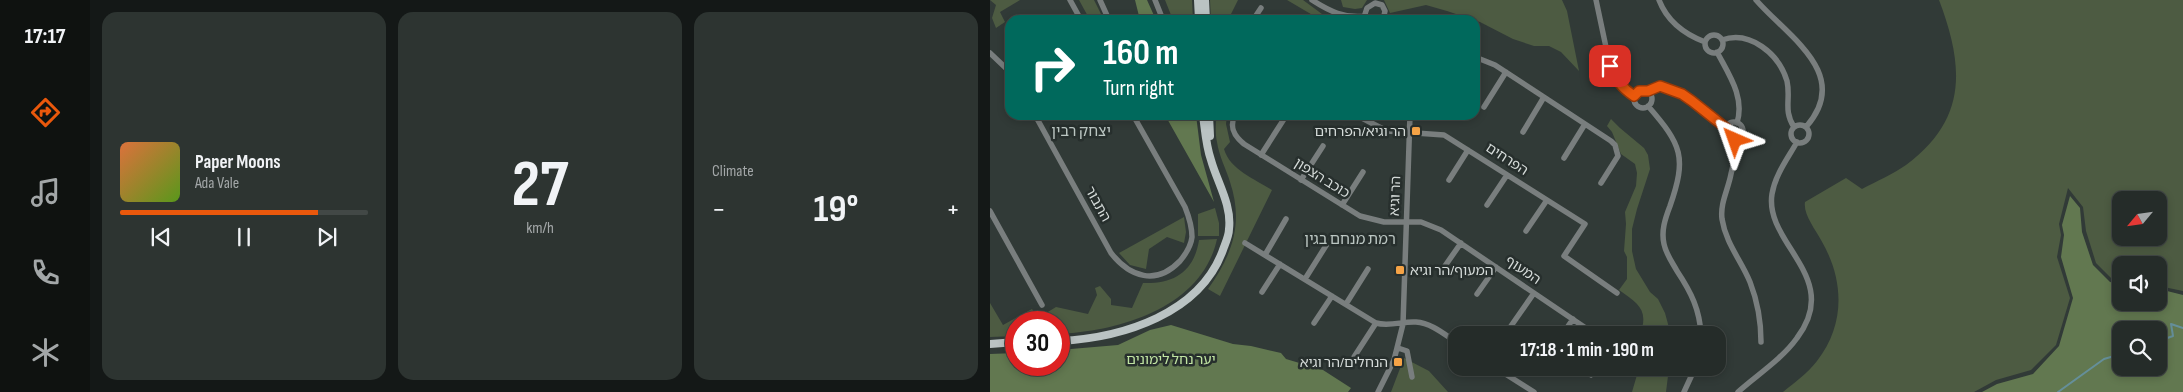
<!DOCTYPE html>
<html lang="en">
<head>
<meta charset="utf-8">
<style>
  body { margin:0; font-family:"Sofia Sans Condensed","Noto Sans Hebrew",sans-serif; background:#2d3431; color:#f1f3f6; height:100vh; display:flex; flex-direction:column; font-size:19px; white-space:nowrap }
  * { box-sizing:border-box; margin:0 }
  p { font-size:16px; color:#a3a7a8 }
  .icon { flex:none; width:28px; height:28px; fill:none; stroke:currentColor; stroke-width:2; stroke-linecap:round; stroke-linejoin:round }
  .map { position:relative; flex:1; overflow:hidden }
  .details { display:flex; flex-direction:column; gap:12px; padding:12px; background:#141817; width:900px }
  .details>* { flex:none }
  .banner { position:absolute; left:15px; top:15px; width:475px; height:105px; border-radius:15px; box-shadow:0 2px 8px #0003,0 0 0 1px #424846; background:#00695c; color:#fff; overflow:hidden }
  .needle { width:32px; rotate:241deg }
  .fabs { position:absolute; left:1122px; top:191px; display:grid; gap:10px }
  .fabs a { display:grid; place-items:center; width:55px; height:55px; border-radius:10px; background:#252c29; box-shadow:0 2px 8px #0003,0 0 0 1px #424846; font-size:25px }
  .speed { position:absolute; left:15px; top:311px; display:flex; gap:10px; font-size:25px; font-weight:700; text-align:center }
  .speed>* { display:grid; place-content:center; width:65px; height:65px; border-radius:50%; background:#252c29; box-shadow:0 2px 8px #0003,0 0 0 1px #424846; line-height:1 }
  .speed .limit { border:8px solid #d22; background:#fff; color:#111 }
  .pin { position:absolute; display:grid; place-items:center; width:42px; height:42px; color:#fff; margin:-21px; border-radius:10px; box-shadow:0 2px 8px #0006 }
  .me { position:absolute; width:55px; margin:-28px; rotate:317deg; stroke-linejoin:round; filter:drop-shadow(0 0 4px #0008) }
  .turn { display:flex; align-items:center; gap:18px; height:105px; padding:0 15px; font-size:22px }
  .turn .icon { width:65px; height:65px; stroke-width:2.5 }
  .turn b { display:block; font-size:35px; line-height:42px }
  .big { font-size:38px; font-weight:700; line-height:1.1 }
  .details .card { flex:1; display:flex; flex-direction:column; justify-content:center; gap:8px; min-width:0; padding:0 18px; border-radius:15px; background:#2d3431 }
  .details .dial { align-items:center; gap:0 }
  .dial b { font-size:65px; line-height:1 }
  .song { display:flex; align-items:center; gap:15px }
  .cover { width:60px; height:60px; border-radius:8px; background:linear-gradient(135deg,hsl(20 70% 55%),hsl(90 70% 35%)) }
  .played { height:5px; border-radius:2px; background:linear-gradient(90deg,#ea580c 80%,#424846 80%) }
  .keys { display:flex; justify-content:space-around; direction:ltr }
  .heat { display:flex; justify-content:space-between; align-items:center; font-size:28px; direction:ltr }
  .details .tiles { flex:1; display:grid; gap:12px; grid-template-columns:repeat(3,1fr) }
  .trip { position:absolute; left:458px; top:326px; width:278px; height:50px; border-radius:15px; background:#252c29; box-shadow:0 2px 8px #0003,0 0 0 1px #424846; font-weight:700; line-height:50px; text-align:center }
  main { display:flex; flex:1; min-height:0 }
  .tab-bar { display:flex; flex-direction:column; width:90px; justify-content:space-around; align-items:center; background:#0f1210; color:#a3a7a8 }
  .tab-bar .icon { width:35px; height:35px }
  .tab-bar .current { color:#ea580c }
  .tab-bar b { font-size:22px; color:#f1f3f6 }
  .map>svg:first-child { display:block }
  .green { fill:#4d5b42; fill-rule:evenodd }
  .forest { fill:#627850; fill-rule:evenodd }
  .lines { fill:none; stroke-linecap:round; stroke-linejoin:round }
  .stream { stroke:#658f9a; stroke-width:2 }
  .minor { stroke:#797e7e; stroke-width:5.5 }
  .major { stroke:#bac3c3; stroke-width:8 }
  .route-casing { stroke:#983908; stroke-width:12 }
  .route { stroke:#ea580c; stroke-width:9 }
  .poi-dot { fill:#f5a346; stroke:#272f2d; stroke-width:2 }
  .labels { text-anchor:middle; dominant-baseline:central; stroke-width:5; stroke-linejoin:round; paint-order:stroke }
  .poi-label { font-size:14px; fill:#d5dbd9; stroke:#272f2d; text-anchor:end }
  .street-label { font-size:14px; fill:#d5dbd9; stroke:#272f2d }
  .park-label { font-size:14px; fill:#c1e5a3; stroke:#272f2d }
  .neighbourhood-label { font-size:15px; fill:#bbc6c2; stroke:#272f2d }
</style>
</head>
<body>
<main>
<nav class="tab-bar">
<b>17:17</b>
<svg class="icon current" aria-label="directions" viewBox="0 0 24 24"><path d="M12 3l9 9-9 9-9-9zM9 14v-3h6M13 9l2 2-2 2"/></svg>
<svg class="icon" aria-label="music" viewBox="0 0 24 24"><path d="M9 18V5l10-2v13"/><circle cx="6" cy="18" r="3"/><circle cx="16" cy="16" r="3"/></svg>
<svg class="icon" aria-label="phone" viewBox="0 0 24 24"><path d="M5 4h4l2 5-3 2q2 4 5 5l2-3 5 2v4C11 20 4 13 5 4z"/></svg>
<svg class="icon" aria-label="climate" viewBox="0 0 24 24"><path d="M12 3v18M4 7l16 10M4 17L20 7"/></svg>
</nav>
<section class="details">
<div class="tiles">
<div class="card">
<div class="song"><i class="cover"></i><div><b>Paper Moons</b><p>Ada Vale</p></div></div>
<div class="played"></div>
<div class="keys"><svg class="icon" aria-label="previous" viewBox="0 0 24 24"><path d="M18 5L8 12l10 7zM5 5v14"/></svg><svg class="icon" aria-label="pause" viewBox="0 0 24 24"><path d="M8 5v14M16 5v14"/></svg><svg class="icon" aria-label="next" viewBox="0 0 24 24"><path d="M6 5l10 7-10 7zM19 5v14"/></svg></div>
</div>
<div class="card dial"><b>27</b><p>km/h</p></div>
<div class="card"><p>Climate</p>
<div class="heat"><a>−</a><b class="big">19°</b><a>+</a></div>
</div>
</div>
</section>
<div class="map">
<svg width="1193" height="392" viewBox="0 0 1193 392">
  <rect width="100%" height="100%" fill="#313a37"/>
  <!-- green -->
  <path class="green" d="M 0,0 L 30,0 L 10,12 L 15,22 L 6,28 L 2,18 L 6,5 Z
    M 89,0 L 104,0 L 114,20 L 100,20 Z
    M 175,0 L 202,0 L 203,20 L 183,20 Z
    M 220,0 L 248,0 L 238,20 L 221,20 Z
    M 297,0 L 313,0 L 332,14 L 346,20 L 331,20 Z
    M 351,0 L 377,0 L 372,8 L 365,9 L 353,7 Z
    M 394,0 L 572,0 L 577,11 L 589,71 L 571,52 L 559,46 L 544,46 L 523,39 L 490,22 L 457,11 L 436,5 L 400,13 Z
    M 949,0 L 1193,0 L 1193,291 L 1169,286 L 1169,265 L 1131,265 L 1131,280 L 1122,279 L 1106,263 L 1096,231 L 1093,207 L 1078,188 L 1069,224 L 1071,235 L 1067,257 L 1080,298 L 1066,345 L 1041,370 L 1006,380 L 984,392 L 793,392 C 805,382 818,373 827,361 C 856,324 854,279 831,240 C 825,229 813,214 815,202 L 856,178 L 872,189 C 887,181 903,174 916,165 C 978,119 974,66 949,0 ZM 1131,200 L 1169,200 L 1169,238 L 1131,238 Z
    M 226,115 L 237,115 L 236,124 L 240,142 L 234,149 C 240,170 265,179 282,190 L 230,296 L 218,289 C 242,255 254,224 240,182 C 236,169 229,156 227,142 C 225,133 226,124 226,115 Z
    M 621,119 L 630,128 L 654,148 L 658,155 L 660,169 L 647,209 L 642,229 L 642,251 L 646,269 L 660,292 L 668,299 L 675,313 L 681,335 L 650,335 C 659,310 649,304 629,290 L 637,279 L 637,257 L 634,251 L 636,224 L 635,212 L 646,186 L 647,173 L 645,164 L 631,154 L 622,132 L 617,126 Z
    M 225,208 L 229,223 L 229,236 L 208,236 L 208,214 Z
    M 194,217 L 196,232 L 194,243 L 177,237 L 159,249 L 156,269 L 140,265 L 129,253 Z
    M 227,239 C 212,308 129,331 69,334 L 69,322 L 26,322 L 26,336 L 0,337 L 0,303 L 13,325 L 42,309 L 48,318 L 66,307 L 98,314 L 107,295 L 105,288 L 110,286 L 121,299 L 121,305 L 142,308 L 153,283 C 184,284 204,272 209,240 Z
    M 414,358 L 439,371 L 458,392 L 401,392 Z
    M 649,368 L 679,368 L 676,392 L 642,392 Z"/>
  <!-- forest -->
  <path class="forest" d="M 145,0 L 157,0 L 166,20 L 150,20 Z
    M 175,115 L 206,115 L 211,155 L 224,202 Z
    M 1080,196 L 1090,208 L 1092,232 L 1103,265 L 1120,282 L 1131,284 L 1131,302 L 1169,302 L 1169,289 L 1193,295 L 1193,392 L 992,392 L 1007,384 L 1043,374 L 1069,346 L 1083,298 L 1071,257 L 1074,235 L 1072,225 ZM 1131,330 L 1169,330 L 1169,368 L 1131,368 Z
    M 181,325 L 243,344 L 261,346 L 291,353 L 296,359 L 333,370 L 361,388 L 358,392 L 0,392 L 0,354 L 26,353 L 26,365 L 69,365 L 69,350 L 128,345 L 160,330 Z"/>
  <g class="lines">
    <!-- stream -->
    <path class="stream" d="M 1169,341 L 1183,336 L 1181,324 L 1193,328
      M 1068,392 L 1114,359 L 1131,354"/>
    <!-- minor -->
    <path class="minor" d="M 80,0 L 91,20
      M 110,0 L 119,20
      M 165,0 L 173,20
      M 322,0 C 339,11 355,19 376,16
      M 606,0 L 620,66 L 631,87 L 645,96
      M 669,0 C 677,21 694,34 715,42
      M 766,0 C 797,36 863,74 816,127
      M 442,19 L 442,20
      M 263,20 L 271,8
      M 378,20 L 375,14 L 377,8 L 385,3 L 392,5 L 395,11 L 393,20
      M715 44a9 9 0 1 1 18 0a9 9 0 1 1-18 0Z
      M 732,40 C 760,30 789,54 797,81 C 801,99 793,110 804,127
      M 727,52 C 739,75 755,97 747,123
      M 0,53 L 20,72
      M 485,57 L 505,65 L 621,141 L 625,145 L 628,156 L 611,183
      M644 99a9 9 0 1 1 18 0a9 9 0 1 1-18 0Z
      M 658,91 L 670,86 L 692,93 L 736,128
      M 658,106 C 692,145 697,157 680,206 C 675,219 671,231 674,244 C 676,254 682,262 687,271 C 701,292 710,310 711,335
      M 494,107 L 516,72
      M 45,115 L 121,253 C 140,277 166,286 190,261 C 195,255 201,246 202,237 C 202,226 199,217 195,207 L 143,115
      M 245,115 C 239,127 244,136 254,144 L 370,216 L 394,222 L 431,222 L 451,230 L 606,335
      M 366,115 L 397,131 L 454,135 L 595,224 L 574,256 L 627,293
      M735 131a9 9 0 1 1 18 0a9 9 0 1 1-18 0Z
      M801 134a9 9 0 1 1 18 0a9 9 0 1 1-18 0Z
      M 533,132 L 554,97
      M 745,140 C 745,151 744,163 741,174 C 738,190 730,203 732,219 C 736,244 751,260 760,282 C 767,300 771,322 771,342
      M 271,155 L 294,119
      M 574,158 L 595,124
      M 311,180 L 333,146
      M 459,180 L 478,150
      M 352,205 L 373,172
      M 497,205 L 517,175
      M 0,211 L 52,305
      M 536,231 L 557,200
      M 255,243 L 386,323 C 399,327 413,321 426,322 C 441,323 454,334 466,342
      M 275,255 L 296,219
      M 450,273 L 471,243
      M 315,279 L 337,244
      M 272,292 L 290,264
      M 487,294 L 506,267
      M 356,304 L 378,269
      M 324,323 L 342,296
      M 521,326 L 544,293
      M 572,335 L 583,319
      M 408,348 L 417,351 L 422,377
      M 364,357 L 386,323
      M 506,368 L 544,392
      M 601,375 L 607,368
      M 388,392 L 404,360 L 413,324 L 420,115
      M 694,392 L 705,368
      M 748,392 C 767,375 792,359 807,338 C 853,277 774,244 782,194 C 785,175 798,158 807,142"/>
    <!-- major -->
    <path class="major" d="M 208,0 L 209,20
      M 215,0 L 216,20
      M 219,115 L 220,136
      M 69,341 C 132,338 212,314 234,247 C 236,242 239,235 239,229 C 242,205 227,182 221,160 C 216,146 215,130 213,115
      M 0,344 L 26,342"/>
  </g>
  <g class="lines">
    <defs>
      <path id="route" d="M 620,66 C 626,80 632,88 644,96 L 649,91 L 658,91 L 670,86 L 692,94 L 702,101 L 736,128 L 738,138 L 745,140"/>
    </defs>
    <!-- route casing -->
    <use href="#route" class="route-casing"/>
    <!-- route -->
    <use href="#route" class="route"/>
  </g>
  <!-- markers -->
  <g class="poi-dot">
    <rect x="421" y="126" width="10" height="10" rx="2.5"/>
    <rect x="405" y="265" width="10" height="10" rx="2.5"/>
    <rect x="403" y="357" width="10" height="10" rx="2.5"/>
  </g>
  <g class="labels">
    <!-- poi labels -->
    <g class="poi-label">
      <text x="416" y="131">הר וגיא/הפרחים</text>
      <text x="420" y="270" text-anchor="start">המעוף/הר וגיא</text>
      <text x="398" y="362">הנחלים/הר וגיא</text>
    </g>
    <!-- street labels -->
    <g class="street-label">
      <text transform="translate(517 159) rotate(33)">הפרחים</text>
      <text transform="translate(332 178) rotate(32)">כוכב הצפון</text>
      <text transform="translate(405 196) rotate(-88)">הר וגיא</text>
      <text transform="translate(108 204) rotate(61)">התבור</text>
      <text transform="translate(533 270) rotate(34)">המעוף</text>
    </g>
    <!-- park labels -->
    <g class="park-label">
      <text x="181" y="359">יער נחל לימונים</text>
    </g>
    <!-- neighbourhood labels -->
    <g class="neighbourhood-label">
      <text x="91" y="131">יצחק רבין</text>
      <text x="360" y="239">רמת מנחם בגין</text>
    </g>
  </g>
</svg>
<div class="fabs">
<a><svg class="needle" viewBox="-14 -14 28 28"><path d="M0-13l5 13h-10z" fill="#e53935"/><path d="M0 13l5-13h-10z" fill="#a3a7a8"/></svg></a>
<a><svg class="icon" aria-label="sound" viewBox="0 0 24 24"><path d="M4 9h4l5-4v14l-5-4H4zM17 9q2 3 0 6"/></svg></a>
<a><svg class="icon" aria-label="search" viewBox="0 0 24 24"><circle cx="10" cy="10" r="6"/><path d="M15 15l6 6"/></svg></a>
</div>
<div class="speed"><div class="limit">30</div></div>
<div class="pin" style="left:620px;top:66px;background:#d93025"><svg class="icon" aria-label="arrive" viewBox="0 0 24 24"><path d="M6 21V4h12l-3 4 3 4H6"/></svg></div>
<svg class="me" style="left:745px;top:140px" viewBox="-20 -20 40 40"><path d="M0-17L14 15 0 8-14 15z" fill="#ea580c" stroke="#fff" stroke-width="4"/></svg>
<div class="trip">17:18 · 1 min · 190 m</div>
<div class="banner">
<div class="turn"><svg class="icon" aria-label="right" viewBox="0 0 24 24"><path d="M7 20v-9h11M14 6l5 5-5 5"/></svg><div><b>160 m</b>Turn right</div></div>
</div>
</div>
</main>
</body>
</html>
